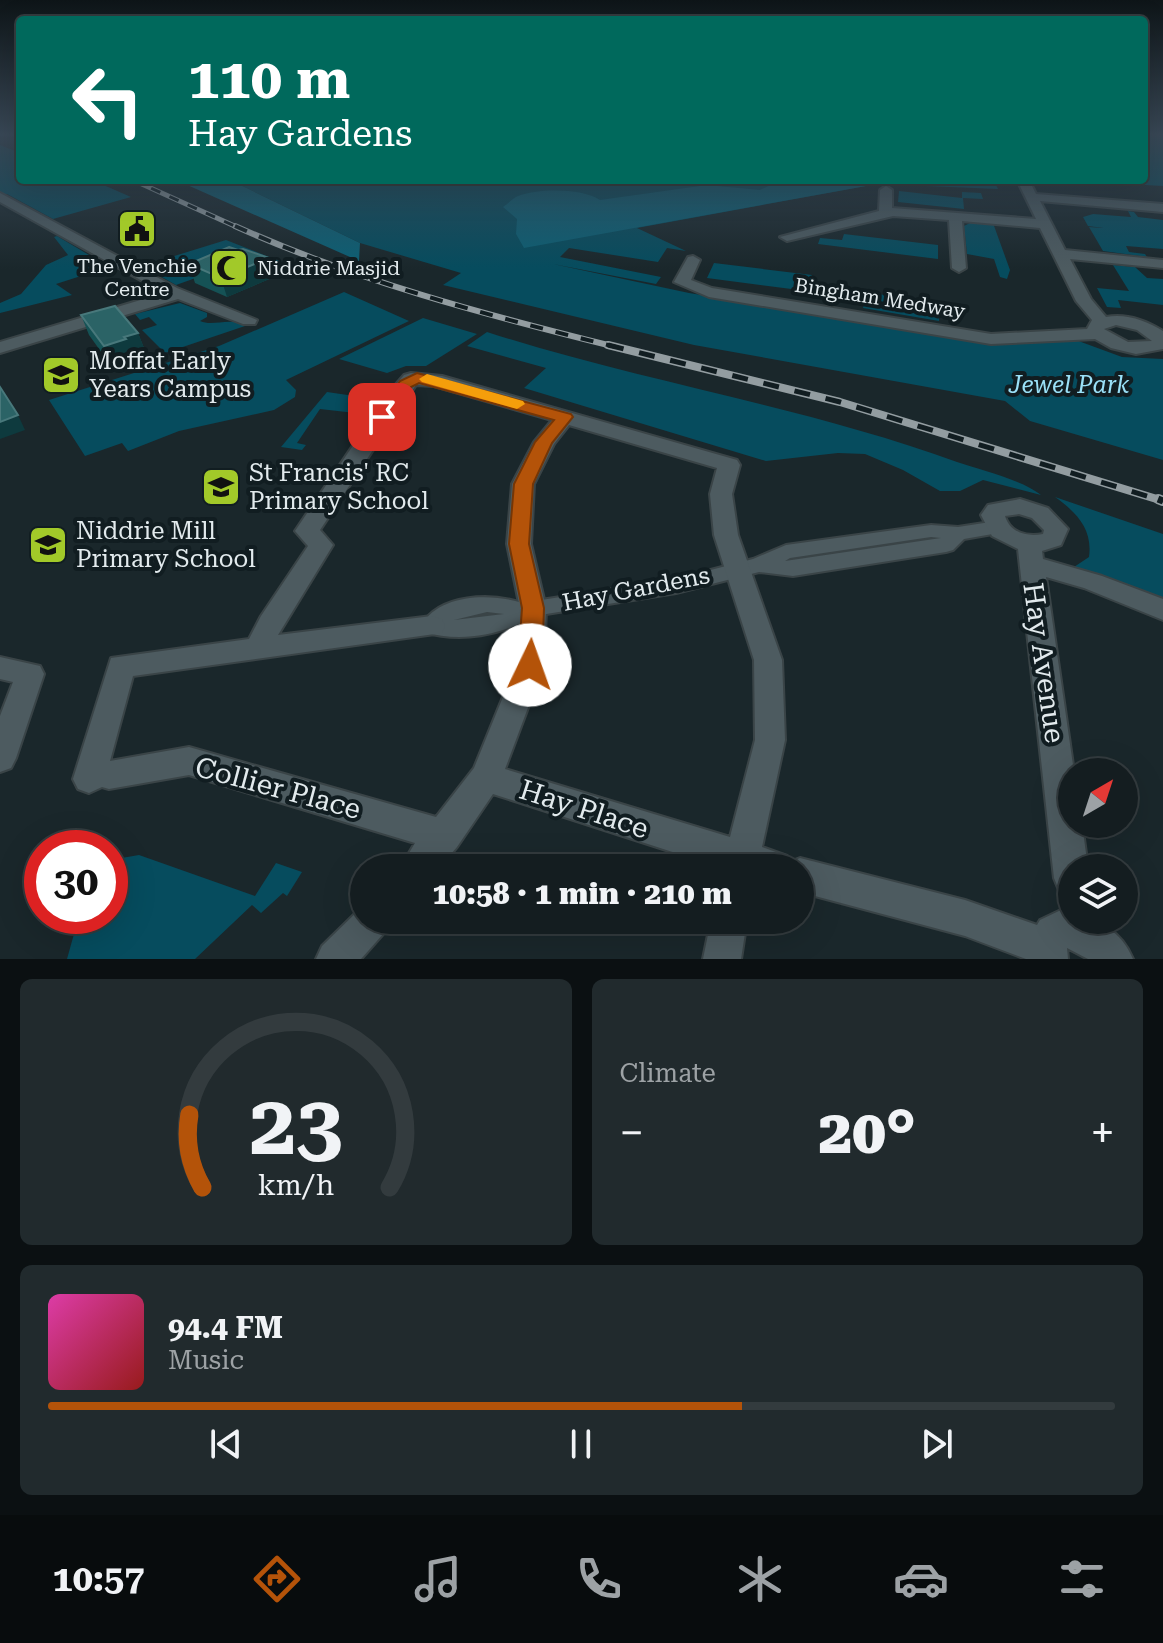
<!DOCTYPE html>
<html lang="en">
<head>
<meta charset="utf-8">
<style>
  body { margin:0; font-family:"Roboto Serif",serif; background:#212a2d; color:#f1f3f6; height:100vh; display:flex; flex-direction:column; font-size:30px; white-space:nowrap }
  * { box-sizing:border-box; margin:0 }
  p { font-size:26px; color:#9da2a5 }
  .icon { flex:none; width:44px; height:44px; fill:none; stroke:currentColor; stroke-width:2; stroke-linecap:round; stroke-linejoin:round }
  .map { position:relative; height:959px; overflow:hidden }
  .drawer { display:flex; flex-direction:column; gap:20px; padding:20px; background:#0b1012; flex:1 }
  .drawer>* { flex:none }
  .banner { position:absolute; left:16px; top:16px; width:1132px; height:168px; border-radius:8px; box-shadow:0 8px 32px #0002,0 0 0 2px #333b3e; background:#00695c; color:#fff; overflow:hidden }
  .needle { width:52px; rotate:39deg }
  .tools { position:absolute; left:1058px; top:758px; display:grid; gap:16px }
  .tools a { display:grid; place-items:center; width:80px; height:80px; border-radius:50%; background:#141d20; box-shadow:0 8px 32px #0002,0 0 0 2px #333b3e; font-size:40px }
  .speed { position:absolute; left:24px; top:830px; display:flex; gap:16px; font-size:40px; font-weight:700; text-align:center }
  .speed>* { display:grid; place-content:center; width:104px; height:104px; border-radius:50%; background:#141d20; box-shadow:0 8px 32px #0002,0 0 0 2px #333b3e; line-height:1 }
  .speed .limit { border:12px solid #d22; background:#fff; color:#111 }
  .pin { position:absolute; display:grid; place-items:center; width:68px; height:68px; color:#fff; margin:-34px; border-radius:16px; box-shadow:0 4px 12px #0006 }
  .me { position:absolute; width:88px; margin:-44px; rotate:3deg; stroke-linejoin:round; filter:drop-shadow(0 0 6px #0008) }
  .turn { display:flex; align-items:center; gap:28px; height:168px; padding:0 40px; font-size:36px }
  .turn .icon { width:104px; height:104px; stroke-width:2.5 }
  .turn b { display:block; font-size:56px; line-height:68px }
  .big { font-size:60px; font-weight:800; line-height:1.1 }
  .drawer .card { flex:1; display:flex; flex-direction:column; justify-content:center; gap:12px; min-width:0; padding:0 28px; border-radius:12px; background:#212a2d }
  .drawer .dial { align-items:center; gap:0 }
  .dial svg { height:208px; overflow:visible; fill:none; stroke:#333b3e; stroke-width:7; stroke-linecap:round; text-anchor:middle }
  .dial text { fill:#f1f3f6; stroke:none }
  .song { display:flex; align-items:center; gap:24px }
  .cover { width:96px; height:96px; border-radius:12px; background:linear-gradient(135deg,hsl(320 70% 55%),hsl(0 70% 35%)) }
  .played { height:8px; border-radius:4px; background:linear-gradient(90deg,#b45309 65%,#333b3e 65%) }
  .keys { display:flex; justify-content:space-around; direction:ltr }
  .heat { display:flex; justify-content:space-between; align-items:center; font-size:44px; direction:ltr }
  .drawer .tiles { flex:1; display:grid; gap:20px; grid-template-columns:1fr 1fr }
  .card:last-child { grid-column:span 2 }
  .trip { position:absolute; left:350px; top:854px; width:464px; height:80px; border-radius:40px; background:#141d20; box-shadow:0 8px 32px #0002,0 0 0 2px #333b3e; font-weight:800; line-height:80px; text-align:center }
  .tabs { display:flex; height:128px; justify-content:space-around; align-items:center; background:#080c0d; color:#9da2a5 }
  .tabs .icon { width:56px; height:56px }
  .tabs .current { color:#b45309 }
  .tabs b { font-size:36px; color:#f1f3f6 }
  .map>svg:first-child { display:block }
  .green { fill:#064c5e }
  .forest { fill:#0c5f74 }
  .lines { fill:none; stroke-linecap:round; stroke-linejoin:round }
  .pedestrian-casing { stroke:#3a4447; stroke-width:4 }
  .minor-casing { stroke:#3a4447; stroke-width:4 }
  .pedestrian { fill:#4d5b60; fill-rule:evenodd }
  .minor { fill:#4d5b60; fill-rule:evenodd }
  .rail-far3-casing { stroke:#939da1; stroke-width:5 }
  .rail-far2-casing { stroke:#939da1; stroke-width:6 }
  .rail-far1-casing { stroke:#939da1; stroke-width:8 }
  .rail-casing { stroke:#939da1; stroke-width:10 }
  .rail-far3 { stroke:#111d21; stroke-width:3; stroke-dasharray:10; stroke-linecap:butt }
  .rail-far2 { stroke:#111d21; stroke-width:4; stroke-dasharray:13; stroke-linecap:butt }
  .rail-far1 { stroke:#111d21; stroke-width:5; stroke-dasharray:16; stroke-linecap:butt }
  .rail { stroke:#111d21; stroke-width:7; stroke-dasharray:21; stroke-linecap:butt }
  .wall { fill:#155255 }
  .shaded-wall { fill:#0e3a3e }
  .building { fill:#2b6366; stroke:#48787b; stroke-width:2 }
  .route { fill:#b45309; stroke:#753606; stroke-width:2 }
  .slow { fill:#f59e0b }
  .labels { text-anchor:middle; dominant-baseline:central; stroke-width:8; stroke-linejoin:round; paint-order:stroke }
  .far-poi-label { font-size:20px; fill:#e2eaed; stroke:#111d21 }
  .far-street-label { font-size:20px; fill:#e2eaed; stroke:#111d21 }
  .poi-label { font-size:24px; fill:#e2eaed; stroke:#111d21; text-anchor:start }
  .park-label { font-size:24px; font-style:italic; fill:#9ae0f7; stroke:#111d21 }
  .street-label { font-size:24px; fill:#e2eaed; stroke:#111d21 }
  .near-street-label { font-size:28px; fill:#e2eaed; stroke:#111d21 }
</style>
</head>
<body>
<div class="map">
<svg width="1163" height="959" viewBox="0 0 1163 959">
  <rect width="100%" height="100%" fill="#1a272b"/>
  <!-- green -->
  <path class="green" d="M 1144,135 L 1163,135 L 1163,186 L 1128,184 L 1125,180 L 1144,180 Z
    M 0,145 L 20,153 L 20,180 L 92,180 L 131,197 L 53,219 L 7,194 L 0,194 Z
    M 230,180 L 973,180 L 964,181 L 996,185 L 998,189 L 877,184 L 637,228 L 686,251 L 667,248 L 658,262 L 569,248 L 560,257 L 661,277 L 656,284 L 553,264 L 689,293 L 1000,344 L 1073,339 L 1122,357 L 1163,359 L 1163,460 L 1030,421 L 1005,401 L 694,345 L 443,285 L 461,273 L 360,243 Z
    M 899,191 L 962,198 L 962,192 L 981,193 L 983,199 L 963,198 L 964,209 L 898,202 Z
    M 1128,211 L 1134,212 L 1138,217 L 1163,220 L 1163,249 L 1126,246 L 1129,252 L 1145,254 L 1147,257 L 1103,251 L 1089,227 L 1103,228 L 1088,226 L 1083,217 L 1093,214 L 1131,217 Z
    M 972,222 L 993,223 L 1010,270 L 1007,279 L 1000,277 L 994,259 L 967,254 L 964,226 Z
    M 844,234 L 938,245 L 938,259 L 818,244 L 820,238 L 842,240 Z
    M 57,236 L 99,261 L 96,266 L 109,267 L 56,284 L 72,295 L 0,313 L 0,303 L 21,294 L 46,265 L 68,255 L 54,237 Z
    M 226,240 L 297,268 L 274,277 L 221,269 L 176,285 L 142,266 Z
    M 714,263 L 812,275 L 807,291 L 707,278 Z
    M 1113,265 L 1135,267 L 1147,278 L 1163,279 L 1163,305 L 1118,300 L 1121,308 L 1107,307 L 1097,288 L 1129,291 Z
    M 814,286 L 940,302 L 939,321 L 863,308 L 865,298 L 813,289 Z
    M 344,292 L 409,321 L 286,380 L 296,390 L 295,397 L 274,410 L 179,431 L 128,451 L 122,443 L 85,456 L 49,400 L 219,346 Z
    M 180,303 L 207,313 L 207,317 L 200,321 C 214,327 226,317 248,325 L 165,353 L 142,330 L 157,325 L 149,317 L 140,320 L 135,314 Z
    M 423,318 L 477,334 L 426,366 L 406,366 L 387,373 L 339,359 Z
    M 487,332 C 642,382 803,406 957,462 C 980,470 1023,480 1041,495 L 983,480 L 960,491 L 940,491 L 903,470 L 865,454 L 838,453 L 766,461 L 524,388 L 546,368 L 467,346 Z
    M 327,392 L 375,399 L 364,414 L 320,409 L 297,443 L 306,445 L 302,450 L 281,447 Z
    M 1055,497 L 1163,534 L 1163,604 L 1071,569 L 1089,557 C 1093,529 1076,512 1055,497 Z
    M 139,855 L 255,896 L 276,863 L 302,872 L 287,896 L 283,893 L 261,913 L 252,905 L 195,959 L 67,959 L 79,916 L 110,916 L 110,860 Z"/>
  <!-- forest -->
  <path class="forest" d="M 176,180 L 230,180 L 360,243 L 359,261 Z
    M 769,180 L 935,180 L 935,184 L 877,184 L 524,248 L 516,234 L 517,219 L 503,207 C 508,204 513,198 518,196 C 538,188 583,188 600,200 L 707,185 L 760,190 L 777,182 Z"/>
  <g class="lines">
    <defs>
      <path id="pedestrian" d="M 997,521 L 1007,527 L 1004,532 L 964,539 L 953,550 L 946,552 L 793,576 L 759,572 L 676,593 L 534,616 C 502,635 461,643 424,632 L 421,626 C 439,593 492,593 522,603 L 676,579 L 753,559 L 786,545 L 931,525 L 958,527 ZM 931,537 L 941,538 L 785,561 L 790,558 ZM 487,612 L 504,614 L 454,620 Z"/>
      <path id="minor" d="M 1017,180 L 1029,180 L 1036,194 L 1163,204 L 1163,212 L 1040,201 L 1065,250 L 1163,260 L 1163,268 L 1070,259 L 1091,299 L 1106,317 C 1126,313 1147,321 1163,331 L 1163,349 L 1136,354 L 1111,348 L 1095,339 L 991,344 L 709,297 L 674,282 L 688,257 L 693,256 L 700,260 L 691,280 L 712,288 L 991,334 L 1087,329 L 1092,320 L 1076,301 L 1040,228 L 962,221 L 966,268 L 959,272 L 952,268 L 949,220 L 893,216 L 787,241 L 780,237 L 879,211 L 880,190 L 886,186 L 892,190 L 892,208 L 1036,219 ZM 1116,325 L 1137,330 L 1152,341 L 1128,342 L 1104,329 Z
        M 0,193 L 177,288 L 257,320 L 255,324 L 243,324 L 178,299 L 0,353 L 0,342 L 164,293 L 0,202 Z
        M 411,373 L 442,376 L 737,460 L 740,465 L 732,494 L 738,535 L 782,660 L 785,740 L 762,847 L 787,856 L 790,862 L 800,858 L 965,900 L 1037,925 L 1040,920 L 1061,910 L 1072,911 L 1072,920 C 1101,920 1121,931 1133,959 L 1088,959 L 1067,948 L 1068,959 L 1026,959 L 965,936 L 800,892 L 800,868 L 722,868 L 493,794 L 457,847 L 439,868 L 400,868 L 415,843 L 189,775 L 109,789 L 102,787 L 89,793 L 78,789 L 73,779 L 111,658 L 249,639 L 261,616 L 308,546 L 295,531 L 390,391 L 404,375 ZM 416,385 L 434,386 L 552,420 L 534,442 L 512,484 L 507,544 L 520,608 L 516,665 L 474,768 L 436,817 L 189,747 L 110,761 L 133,676 L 442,633 L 445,626 L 442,619 L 432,616 L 278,635 L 333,545 L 320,530 ZM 569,425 L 717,468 L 710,494 L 714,535 L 754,660 L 755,740 L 730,837 L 505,769 L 544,665 L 546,608 L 531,544 L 534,484 L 554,444 Z
        M 1020,499 L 1048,508 L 1068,529 L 1061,545 L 1042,551 L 1043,559 L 1102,576 L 1163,599 L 1163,620 L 1084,588 L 1046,577 L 1074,772 L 1072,824 L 1082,824 L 1088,868 L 1072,868 L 1072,896 L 1059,890 L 1054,878 L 1018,549 L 992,536 L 981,515 L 988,505 ZM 1019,514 L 1032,518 L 1044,530 L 1043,534 C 1027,537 1010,533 1005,516 Z
        M 0,657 L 40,666 L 44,674 L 16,758 L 11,768 L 0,772 L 0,716 L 13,682 L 0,679 Z
        M 364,905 L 364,920 L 389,920 L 384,933 L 361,959 L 316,959 L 322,946 Z
        M 711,920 L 747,920 L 741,959 L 703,959 Z"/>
    </defs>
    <!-- pedestrian casing -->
    <use href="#pedestrian" class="pedestrian-casing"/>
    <!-- minor casing -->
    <use href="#minor" class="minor-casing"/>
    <!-- pedestrian -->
    <use href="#pedestrian" class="pedestrian"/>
    <!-- minor -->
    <use href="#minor" class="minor"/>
    <defs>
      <path id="rail-far3" d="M 133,180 L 239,228"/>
      <path id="rail-far2" d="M 235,226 C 357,281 486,315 616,347"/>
      <path id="rail-far1" d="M 608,345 L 840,402 L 1163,501"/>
      <path id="rail" d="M 1158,499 L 1163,501"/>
    </defs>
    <!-- rail-far3 casing -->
    <use href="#rail-far3" class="rail-far3-casing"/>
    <!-- rail-far2 casing -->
    <use href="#rail-far2" class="rail-far2-casing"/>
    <!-- rail-far1 casing -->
    <use href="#rail-far1" class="rail-far1-casing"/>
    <!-- rail casing -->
    <use href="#rail" class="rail-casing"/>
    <!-- rail-far3 -->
    <use href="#rail-far3" class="rail-far3"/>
    <!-- rail-far2 -->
    <use href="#rail-far2" class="rail-far2"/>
    <!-- rail-far1 -->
    <use href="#rail-far1" class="rail-far1"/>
    <!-- rail -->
    <use href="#rail" class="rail"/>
  </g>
  <!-- wall -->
  <path class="wall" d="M 238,250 L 269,258 L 274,277 L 227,297 L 195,283 L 189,264 Z
    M 81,315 L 138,333 L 146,353 L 133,357 L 134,360 L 112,367 L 89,335 Z"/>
  <!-- shaded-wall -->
  <path class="shaded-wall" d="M 269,258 L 274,277 L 227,297 L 221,278 Z
    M 138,333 L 146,353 L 133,357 L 134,360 L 112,367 L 104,346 L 124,337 Z
    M 18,415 L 25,430 L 0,439 L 0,422 Z"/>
  <!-- building -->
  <path class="building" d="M 229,247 L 238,250 L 243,249 L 269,258 L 221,278 L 189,264 Z
    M 115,306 L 138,333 L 124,337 L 126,339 L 104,346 L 81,315 Z
    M 0,387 L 18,415 L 0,422 Z"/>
  <!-- sky -->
  <linearGradient id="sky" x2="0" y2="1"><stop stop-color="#0e1518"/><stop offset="0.5" stop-color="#384755"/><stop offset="1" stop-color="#384755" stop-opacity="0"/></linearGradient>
  <rect width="1163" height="269" fill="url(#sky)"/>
  <!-- route -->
  <path class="route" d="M 417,373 L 571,414 L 573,417 L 552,443 L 533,484 L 529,544 L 544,608 L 542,665 L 538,672 L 530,674 L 522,672 L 518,665 L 522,608 L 509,544 L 514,484 L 535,442 L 554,420 L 419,383 L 411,387 L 388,421 L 376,421 L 374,417 L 400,381 Z"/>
  <!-- slow -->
  <path class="slow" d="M 427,374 L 523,401 L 525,404 L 517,409 L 422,382 L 419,379 Z"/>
  <!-- icons -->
  <defs>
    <symbol id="civic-square" viewBox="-11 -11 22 22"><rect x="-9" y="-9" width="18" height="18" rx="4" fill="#a2c929" stroke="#111d21"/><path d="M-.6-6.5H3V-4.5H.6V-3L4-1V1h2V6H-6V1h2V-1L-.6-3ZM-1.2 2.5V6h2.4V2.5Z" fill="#111"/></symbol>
    <symbol id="mosque-square" viewBox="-11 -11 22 22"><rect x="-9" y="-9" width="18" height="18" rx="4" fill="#a2c929" stroke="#111d21"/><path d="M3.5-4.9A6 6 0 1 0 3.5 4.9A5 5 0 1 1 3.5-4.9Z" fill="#111"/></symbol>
    <symbol id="school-square" viewBox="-11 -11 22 22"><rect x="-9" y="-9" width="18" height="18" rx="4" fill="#a2c929" stroke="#111d21"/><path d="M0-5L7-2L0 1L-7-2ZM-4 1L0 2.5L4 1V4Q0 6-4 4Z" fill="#111"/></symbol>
  </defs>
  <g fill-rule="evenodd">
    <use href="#civic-square" x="115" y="207" width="44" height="44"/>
    <use href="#mosque-square" x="207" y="246" width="44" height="44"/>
    <use href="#school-square" x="39" y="353" width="44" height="44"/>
    <use href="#school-square" x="199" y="465" width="44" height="44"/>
    <use href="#school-square" x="26" y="523" width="44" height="44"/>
  </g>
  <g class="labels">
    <!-- far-poi labels -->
    <g class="far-poi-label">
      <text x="137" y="266">The Venchie<tspan x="137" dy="23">Centre</tspan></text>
      <text x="257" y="268" text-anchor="start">Niddrie Masjid</text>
    </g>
    <!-- far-street labels -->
    <g class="far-street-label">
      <text transform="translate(880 298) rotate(9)">Bingham Medway</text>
    </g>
    <!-- poi labels -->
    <g class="poi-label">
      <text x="89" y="361">Moffat Early<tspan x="89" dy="28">Years Campus</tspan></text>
      <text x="249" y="473">St Francis' RC<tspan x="249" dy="28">Primary School</tspan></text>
      <text x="76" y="531">Niddrie Mill<tspan x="76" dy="28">Primary School</tspan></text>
    </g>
    <!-- park labels -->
    <g class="park-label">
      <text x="1069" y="385">Jewel Park</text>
    </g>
    <!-- street labels -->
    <g class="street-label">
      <text transform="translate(636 589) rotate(-11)">Hay Gardens</text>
    </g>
    <!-- near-street labels -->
    <g class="near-street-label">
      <text transform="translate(1044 663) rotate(82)">Hay Avenue</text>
      <text transform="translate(278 788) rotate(15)">Collier Place</text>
      <text transform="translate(584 809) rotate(18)">Hay Place</text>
    </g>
  </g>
</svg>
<div class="tools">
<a><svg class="needle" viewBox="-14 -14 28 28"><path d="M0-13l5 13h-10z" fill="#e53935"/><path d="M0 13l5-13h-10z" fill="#9da2a5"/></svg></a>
<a><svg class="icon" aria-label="layers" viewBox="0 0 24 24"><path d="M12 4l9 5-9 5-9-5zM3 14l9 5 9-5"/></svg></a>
</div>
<div class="speed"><div class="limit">30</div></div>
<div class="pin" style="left:382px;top:417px;background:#d93025"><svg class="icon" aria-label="arrive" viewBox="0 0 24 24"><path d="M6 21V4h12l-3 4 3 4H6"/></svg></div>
<svg class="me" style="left:530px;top:665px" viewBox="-20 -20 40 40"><circle r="19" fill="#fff"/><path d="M0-13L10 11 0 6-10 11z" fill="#b45309"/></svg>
<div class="trip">10:58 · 1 min · 210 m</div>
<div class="banner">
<div class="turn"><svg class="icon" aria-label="left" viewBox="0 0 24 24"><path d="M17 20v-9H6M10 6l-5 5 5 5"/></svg><div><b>110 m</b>Hay Gardens</div></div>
</div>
</div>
<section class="drawer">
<div class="tiles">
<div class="card dial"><svg viewBox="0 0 100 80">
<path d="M14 69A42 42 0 1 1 86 69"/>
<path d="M14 69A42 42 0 0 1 9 41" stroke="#b45309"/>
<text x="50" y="56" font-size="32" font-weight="700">23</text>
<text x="50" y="72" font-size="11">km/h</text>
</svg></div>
<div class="card"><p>Climate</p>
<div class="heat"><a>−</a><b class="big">20°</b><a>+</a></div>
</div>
<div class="card">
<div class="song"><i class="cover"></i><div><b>94.4 FM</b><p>Music</p></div></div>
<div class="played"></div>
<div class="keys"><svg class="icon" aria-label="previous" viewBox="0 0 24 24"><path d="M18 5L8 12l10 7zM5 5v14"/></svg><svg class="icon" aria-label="pause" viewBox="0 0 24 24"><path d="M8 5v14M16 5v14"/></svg><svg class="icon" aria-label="next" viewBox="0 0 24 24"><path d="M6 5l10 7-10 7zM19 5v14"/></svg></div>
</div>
</div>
</section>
<nav class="tabs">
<b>10:57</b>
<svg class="icon current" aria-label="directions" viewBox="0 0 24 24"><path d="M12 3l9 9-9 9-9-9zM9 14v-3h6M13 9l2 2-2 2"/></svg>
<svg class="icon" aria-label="music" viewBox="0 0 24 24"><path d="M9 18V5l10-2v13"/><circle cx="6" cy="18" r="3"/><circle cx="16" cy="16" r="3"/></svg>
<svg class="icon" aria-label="phone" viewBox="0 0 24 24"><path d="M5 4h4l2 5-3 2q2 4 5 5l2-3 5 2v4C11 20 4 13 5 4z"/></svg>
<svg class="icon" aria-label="climate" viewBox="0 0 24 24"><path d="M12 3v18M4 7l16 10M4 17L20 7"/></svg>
<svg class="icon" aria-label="car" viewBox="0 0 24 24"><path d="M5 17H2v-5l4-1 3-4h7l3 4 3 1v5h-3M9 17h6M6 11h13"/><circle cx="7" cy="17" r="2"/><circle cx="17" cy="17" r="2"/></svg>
<svg class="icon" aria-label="filters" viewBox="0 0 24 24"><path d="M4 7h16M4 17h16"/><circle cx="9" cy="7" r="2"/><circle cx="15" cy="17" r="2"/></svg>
</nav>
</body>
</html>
